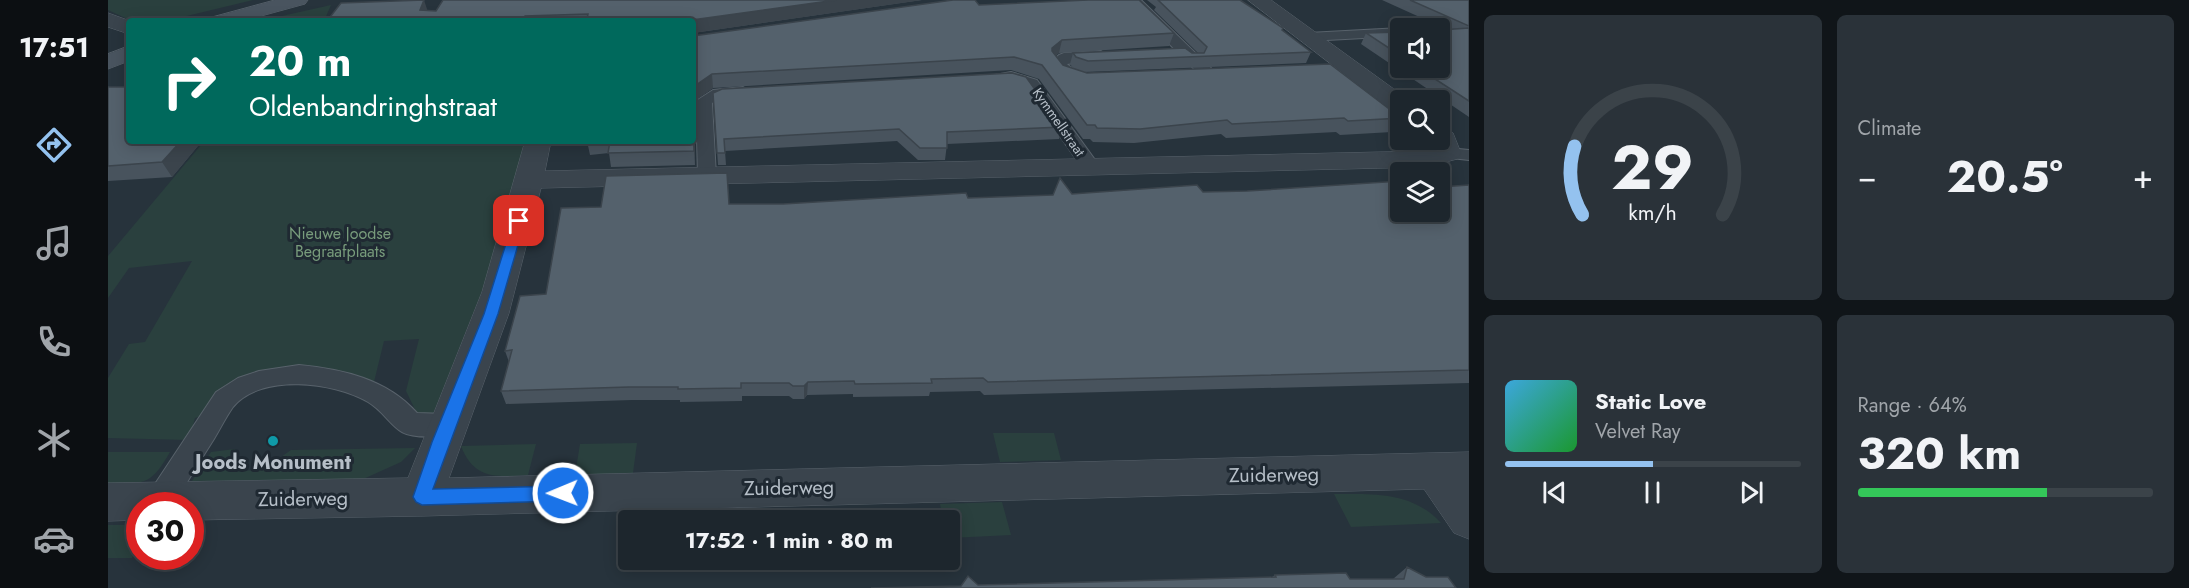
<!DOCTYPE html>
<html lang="en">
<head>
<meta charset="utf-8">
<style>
  body { margin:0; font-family:Jost,sans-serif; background:#2a3239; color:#f1f3f6; height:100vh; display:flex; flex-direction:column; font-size:22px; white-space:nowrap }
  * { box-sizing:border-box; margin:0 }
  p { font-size:20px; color:#a0a5aa }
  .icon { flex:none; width:33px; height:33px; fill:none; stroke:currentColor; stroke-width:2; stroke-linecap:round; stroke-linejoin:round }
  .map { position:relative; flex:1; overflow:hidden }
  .panel { display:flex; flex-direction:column; gap:15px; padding:15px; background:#101519; width:720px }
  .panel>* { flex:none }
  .top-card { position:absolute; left:18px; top:18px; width:570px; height:126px; border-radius:6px; box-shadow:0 3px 15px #0003,0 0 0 2px #3b4349; background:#00695c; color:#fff; overflow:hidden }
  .tools { position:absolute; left:1282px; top:18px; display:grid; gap:12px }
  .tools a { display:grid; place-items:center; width:60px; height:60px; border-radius:6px; background:#1d262d; box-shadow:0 3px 15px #0003,0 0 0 2px #3b4349; font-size:30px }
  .speed { position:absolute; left:18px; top:492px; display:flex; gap:12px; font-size:30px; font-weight:700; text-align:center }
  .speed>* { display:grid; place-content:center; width:78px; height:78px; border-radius:50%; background:#1d262d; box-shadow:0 3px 15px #0003,0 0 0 2px #3b4349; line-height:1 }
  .speed .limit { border:9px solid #d22; background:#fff; color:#111 }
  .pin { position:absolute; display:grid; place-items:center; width:51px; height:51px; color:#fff; margin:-26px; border-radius:12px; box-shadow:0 3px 9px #0006 }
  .me { position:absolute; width:66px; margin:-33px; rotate:269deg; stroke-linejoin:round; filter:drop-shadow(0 0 4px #0008) }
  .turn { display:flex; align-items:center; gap:21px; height:126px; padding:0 24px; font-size:27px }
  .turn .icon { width:78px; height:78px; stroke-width:2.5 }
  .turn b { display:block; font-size:42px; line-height:51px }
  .big { font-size:45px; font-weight:700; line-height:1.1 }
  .panel .widget { flex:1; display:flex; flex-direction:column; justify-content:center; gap:9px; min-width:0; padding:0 21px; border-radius:9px; background:#2a3239 }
  .panel .dial { align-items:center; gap:0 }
  .dial svg { height:156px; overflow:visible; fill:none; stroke:#3b4349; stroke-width:7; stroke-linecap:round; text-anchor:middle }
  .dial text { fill:#f1f3f6; stroke:none }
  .song { display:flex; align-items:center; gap:18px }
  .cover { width:72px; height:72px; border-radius:9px; background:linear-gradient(135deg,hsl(200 70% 55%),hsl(130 70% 35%)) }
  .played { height:6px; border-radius:3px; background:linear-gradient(90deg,#94c2ef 50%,#3b4349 50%) }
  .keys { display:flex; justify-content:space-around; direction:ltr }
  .heat { display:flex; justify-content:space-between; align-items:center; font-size:33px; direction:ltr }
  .charge { height:9px; border-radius:4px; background:linear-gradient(90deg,#34c759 64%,#3b4349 0) }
  .panel .tiles { flex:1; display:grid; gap:15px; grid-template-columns:repeat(2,1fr) }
  .trip { position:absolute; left:510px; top:510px; width:342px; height:60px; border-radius:6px; background:#1d262d; box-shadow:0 3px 15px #0003,0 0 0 2px #3b4349; font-weight:700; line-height:60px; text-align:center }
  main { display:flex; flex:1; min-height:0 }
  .menu { display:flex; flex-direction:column; width:108px; justify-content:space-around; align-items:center; background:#0c0f12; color:#a0a5aa }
  .menu .icon { width:42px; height:42px }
  .menu .on { color:#94c2ef }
  .menu b { font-size:27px; color:#f1f3f6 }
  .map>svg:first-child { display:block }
  .green { fill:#2a403e }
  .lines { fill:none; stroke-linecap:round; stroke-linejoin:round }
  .lane-casing { stroke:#58626b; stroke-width:2 }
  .street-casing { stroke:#58626b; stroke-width:1 }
  .secondary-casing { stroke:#58626b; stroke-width:1 }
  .lane { fill:#3a444d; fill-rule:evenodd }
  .street { fill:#3a444d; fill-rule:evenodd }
  .secondary { fill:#49545f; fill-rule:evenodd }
  .wall { fill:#48535d }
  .shaded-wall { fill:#3b444c }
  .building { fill:#54616c; stroke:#3b444c; stroke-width:1.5 }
  .route { fill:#1a73e8; stroke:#114b97; stroke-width:1.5 }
  .culture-dot { fill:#0f9aa8; stroke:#1f2932; stroke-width:2 }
  .labels { text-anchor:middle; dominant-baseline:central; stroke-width:6; stroke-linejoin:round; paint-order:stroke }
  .far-street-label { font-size:14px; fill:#b6bfc8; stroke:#1f2932 }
  .park-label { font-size:16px; fill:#779b7b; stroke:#1f2932 }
  .near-poi-label { font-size:20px; font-weight:bold; fill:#b6bfc8; stroke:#1f2932 }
  .near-street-label { font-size:20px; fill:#b6bfc8; stroke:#1f2932 }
</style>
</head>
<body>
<main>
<nav class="menu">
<b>17:51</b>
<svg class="icon on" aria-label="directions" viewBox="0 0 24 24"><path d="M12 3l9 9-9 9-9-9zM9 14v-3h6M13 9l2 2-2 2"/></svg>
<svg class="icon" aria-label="music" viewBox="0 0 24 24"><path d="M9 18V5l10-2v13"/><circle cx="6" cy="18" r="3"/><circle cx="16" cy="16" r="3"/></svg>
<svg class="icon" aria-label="phone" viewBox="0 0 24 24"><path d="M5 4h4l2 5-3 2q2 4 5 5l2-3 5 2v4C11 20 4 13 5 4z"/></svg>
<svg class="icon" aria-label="climate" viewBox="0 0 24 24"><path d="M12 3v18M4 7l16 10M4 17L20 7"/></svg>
<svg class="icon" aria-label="car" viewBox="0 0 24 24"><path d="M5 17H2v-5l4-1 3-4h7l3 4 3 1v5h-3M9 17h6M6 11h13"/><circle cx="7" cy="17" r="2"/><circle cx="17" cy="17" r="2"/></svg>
</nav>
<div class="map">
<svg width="1361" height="588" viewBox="0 0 1361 588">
  <rect width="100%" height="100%" fill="#27333c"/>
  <!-- green -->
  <path class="green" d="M 0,0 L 145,0 L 58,21 L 24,21 L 0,10 Z
    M 223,5 L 216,21 L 156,21 L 165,18 Z
    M 140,141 L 418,141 L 386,261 L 318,432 L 298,391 L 311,339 L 276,341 L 266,382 C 246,372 197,361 175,370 C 149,381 123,400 98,415 L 87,418 L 81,440 L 0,438 L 0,378 L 21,344 L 37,342 L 84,261 L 21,268 L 0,298 L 0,256 L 93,145 Z
    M 885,433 L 946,433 L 953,460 L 892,462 Z
    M 529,443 L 525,473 L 467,475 L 472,444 Z
    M 428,444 L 420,475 C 389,477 366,480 353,446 Z
    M 307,448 L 293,462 L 253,480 L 84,481 L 103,452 L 127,449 L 136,471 L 156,469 L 183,450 Z
    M 0,452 L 62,452 C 43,485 37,484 0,484 Z
    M 1226,494 C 1264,494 1304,491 1333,523 L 1243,527 Z
    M 894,502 L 903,535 L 842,538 L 842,520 L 835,520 L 832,504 Z
    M 0,525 L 31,525 L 31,546 L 24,558 L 0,558 Z"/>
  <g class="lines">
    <defs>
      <path id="lane" d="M 1018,0 L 1033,0 L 1107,72 L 1109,75 L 1107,78 L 1095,78 Z
        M 1293,28 L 1296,28 L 1293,28 L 1293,36 L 1200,41 L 1193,37 L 1200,33 Z
        M 993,51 L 1001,56 L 998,59 L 959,64 C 965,71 975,71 980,78 L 972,83 L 952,76 L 942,63 L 951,55 L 956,53 Z
        M 903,72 L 929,80 L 993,168 L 991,172 L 977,172 L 917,86 L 902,82 L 887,81 L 885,78 L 887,75 Z
        M 635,87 L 643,92 L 641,95 L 614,98 L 604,103 L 608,176 L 606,180 L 592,180 L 590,176 L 588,101 L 605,90 Z
        M 1340,148 L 1361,150 L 1361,160 L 1334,157 L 1331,153 L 1334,149 Z
        M 191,365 C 234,369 279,379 309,413 L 339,414 L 348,417 L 352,425 L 348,433 C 335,437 307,439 294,432 C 284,427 274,410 260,402 C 226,382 153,373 125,407 C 118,417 112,429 106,439 C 92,461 78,483 65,506 L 38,506 L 37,502 L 41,493 L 108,392 L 130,378 L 151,371 Z"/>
      <path id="street" d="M 1140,0 L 1163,0 L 1301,100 L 1293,100 L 1293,113 L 1284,111 Z
        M 0,13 L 22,21 L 21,34 L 0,27 Z
        M 1332,127 L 1345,133 L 1353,153 L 1349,159 L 1319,167 L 433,188 L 401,313 L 341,478 L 1361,452 L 1361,539 L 1346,533 L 1316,489 L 314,516 L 82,520 L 82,506 L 32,506 L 32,520 L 0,521 L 0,483 L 300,478 L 374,292 L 417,141 L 443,141 L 437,171 L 1318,151 L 1326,149 L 1322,140 L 1332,140 Z"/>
      <path id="secondary" d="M 167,0 L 200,0 L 197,4 L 135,21 L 102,21 L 105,17 Z
        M 21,46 L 21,61 L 0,69 L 0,54 Z"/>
    </defs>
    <!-- lane casing -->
    <use href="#lane" class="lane-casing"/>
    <!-- street casing -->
    <use href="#street" class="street-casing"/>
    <!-- secondary casing -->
    <use href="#secondary" class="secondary-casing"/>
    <!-- lane -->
    <use href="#lane" class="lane"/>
    <!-- street -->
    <use href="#street" class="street"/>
    <!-- secondary -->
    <use href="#secondary" class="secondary"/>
  </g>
  <!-- wall -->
  <path class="wall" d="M 335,0 L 814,0 L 585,33 L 585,21 L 219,21 L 319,10 L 328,11 Z
    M 1039,0 L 1132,0 L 1174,30 L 1203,52 L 1198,63 L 976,72 L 965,68 L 962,64 L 965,53 L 1090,53 L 1046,10 L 1048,7 Z
    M 1274,0 L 1361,0 L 1361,117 L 1253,44 L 1258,33 L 1293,32 L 1293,68 L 1332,68 L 1338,29 Z
    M 871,5 L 1066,33 L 1061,46 L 951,53 L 947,56 L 955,65 L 979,73 L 1293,118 L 1284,132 L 1232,135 L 1228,132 L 1118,138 L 1113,134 L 1026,143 L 985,142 L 982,139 L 975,139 L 931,79 L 903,70 L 605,88 L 586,101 L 587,165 L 503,167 L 501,153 L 482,155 L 479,141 L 585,141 L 585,36 Z
    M 0,87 L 94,141 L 64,177 L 0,181 Z
    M 605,93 L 954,127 L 951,139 L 839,144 L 837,160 L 810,160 L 789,141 L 617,151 L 618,165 L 610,165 Z
    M 1361,185 L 1361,383 L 876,395 L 872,391 L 822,392 L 821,396 L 745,397 L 745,394 L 699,395 L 696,399 L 685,399 L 681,396 L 634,396 L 634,401 L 572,402 L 572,400 L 524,400 L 398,404 L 393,391 L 401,362 L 397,351 L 438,294 L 621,204 L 675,204 L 860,198 L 964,194 L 1095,192 L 1293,212 Z
    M 1299,567 L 1318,577 L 1348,588 L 853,586 L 1164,577 L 1167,575 L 1242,579 L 1285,579 Z"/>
  <!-- shaded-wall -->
  <path class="shaded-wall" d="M 316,0 L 320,12 L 312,10 Z
    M 728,0 L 814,0 L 585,33 L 585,21 L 583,21 L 584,20 Z
    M 954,40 L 951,53 L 940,61 L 944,48 Z
    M 604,74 L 605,88 L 586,101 L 587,165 L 586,151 L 585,87 Z
    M 73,141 L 94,141 L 64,177 L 54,162 Z
    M 700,382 L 699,395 L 696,399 L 696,386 Z"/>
  <!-- building -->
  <path class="building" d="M 316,0 L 312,10 L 328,11 L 335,0 L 728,0 L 584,20 L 583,21 L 495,21 L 496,19 L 479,19 L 480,14 L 417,16 L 415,21 L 219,21 L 233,3 Z
    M 845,0 L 867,0 L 871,5 L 980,0 L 1031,0 L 1066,33 L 954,40 L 944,48 L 944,51 L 955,65 L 979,73 L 1222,64 L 1293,118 L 1240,121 L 1236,118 L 1124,124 L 1119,120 L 1032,129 L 989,128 L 987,125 L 979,125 L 934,65 L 906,57 L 604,74 L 585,87 L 585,36 Z
    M 1050,0 L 1132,0 L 1175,28 L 1174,30 L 1203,52 L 980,61 L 968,57 L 965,53 L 1077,48 L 1084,53 L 1096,53 L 1099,47 Z
    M 1302,0 L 1361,0 L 1361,26 Z
    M 1361,28 L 1361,101 L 1310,68 L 1332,68 L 1332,30 Z
    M 1293,32 L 1293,56 L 1258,33 Z
    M 904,73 L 918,77 L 954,127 L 839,132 L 839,148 L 812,148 L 791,129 L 616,139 L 617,153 L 609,153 L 605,93 L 614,89 Z
    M 0,87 L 21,87 L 21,141 L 73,141 L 54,162 L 0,166 Z
    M 585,111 L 586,151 L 500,153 L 502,141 L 585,141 Z
    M 619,173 L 621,204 L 675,204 L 858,193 L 860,198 L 945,195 L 952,178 L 964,194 L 1089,185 L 1095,192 L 1139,191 L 1293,181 L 1293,212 L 1332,212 L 1332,187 L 1361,185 L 1361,370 L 880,382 L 875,378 L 823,379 L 824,383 L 747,384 L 746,381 L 700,382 L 696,386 L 685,386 L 681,383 L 633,383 L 633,388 L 570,389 L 570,387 L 521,387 L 393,391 L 404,350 L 397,351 L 412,296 L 438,294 L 453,208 L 493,207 L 498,176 Z
    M 1299,567 L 1318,577 L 1340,577 L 1348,588 L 763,588 L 853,586 L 860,576 L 870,585 L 1168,577 L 1167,575 L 1203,574 L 1238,573 L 1242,579 L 1296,579 Z"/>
  <!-- route -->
  <path class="route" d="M 411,217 L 417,221 L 390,314 L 325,489 L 455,486 L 461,488 L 464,493 L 461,499 L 455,501 L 314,505 L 308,502 L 305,497 L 324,442 L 376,314 L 405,221 Z"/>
  <!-- markers -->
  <circle class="culture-dot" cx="165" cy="441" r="6"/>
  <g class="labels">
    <!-- far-street labels -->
    <g class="far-street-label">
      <text transform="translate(951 122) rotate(55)">Kymmellstraat</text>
    </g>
    <!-- park labels -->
    <g class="park-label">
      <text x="232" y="233">Nieuwe Joodse<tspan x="232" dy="18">Begraafplaats</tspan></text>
    </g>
    <!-- near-poi labels -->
    <g class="near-poi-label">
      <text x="165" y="462">Joods Monument</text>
    </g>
    <!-- near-street labels -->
    <g class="near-street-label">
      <text transform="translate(1166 475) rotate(-1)">Zuiderweg</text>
      <text transform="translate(681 488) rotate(-1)">Zuiderweg</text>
      <text transform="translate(195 499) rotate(-1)">Zuiderweg</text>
    </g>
  </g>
</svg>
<div class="tools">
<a><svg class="icon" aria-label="sound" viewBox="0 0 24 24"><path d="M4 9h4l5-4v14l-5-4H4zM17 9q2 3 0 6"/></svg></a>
<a><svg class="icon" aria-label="search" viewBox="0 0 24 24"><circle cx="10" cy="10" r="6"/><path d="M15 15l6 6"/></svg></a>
<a><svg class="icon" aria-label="layers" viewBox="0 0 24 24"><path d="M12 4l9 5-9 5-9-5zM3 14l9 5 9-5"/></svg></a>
</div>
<div class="speed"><div class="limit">30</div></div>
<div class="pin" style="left:411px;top:221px;background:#d93025"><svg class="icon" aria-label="arrive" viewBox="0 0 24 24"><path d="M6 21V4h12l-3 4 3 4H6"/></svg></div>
<svg class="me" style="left:455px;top:493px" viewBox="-20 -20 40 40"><circle r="17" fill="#1a73e8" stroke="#fff" stroke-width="3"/><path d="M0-11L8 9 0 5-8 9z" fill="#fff"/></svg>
<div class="trip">17:52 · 1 min · 80 m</div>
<div class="top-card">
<div class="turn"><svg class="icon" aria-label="right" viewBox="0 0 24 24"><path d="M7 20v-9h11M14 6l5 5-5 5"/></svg><div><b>20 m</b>Oldenbandringhstraat</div></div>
</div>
</div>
<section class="panel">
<div class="tiles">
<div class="widget dial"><svg viewBox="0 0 100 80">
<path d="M14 69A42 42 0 1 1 86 69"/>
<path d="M14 69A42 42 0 0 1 10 34" stroke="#94c2ef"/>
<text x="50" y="56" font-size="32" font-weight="700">29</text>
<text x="50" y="72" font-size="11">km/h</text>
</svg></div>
<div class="widget"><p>Climate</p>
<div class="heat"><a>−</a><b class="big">20.5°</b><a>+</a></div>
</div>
<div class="widget">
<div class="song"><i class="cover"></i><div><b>Static Love</b><p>Velvet Ray</p></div></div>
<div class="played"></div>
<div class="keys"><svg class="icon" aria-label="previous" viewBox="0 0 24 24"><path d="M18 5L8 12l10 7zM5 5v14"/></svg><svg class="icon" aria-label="pause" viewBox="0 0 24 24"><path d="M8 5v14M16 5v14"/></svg><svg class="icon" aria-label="next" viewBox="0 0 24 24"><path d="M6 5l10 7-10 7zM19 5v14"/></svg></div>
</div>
<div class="widget"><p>Range · 64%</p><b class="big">320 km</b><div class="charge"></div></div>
</div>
</section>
</main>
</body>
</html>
